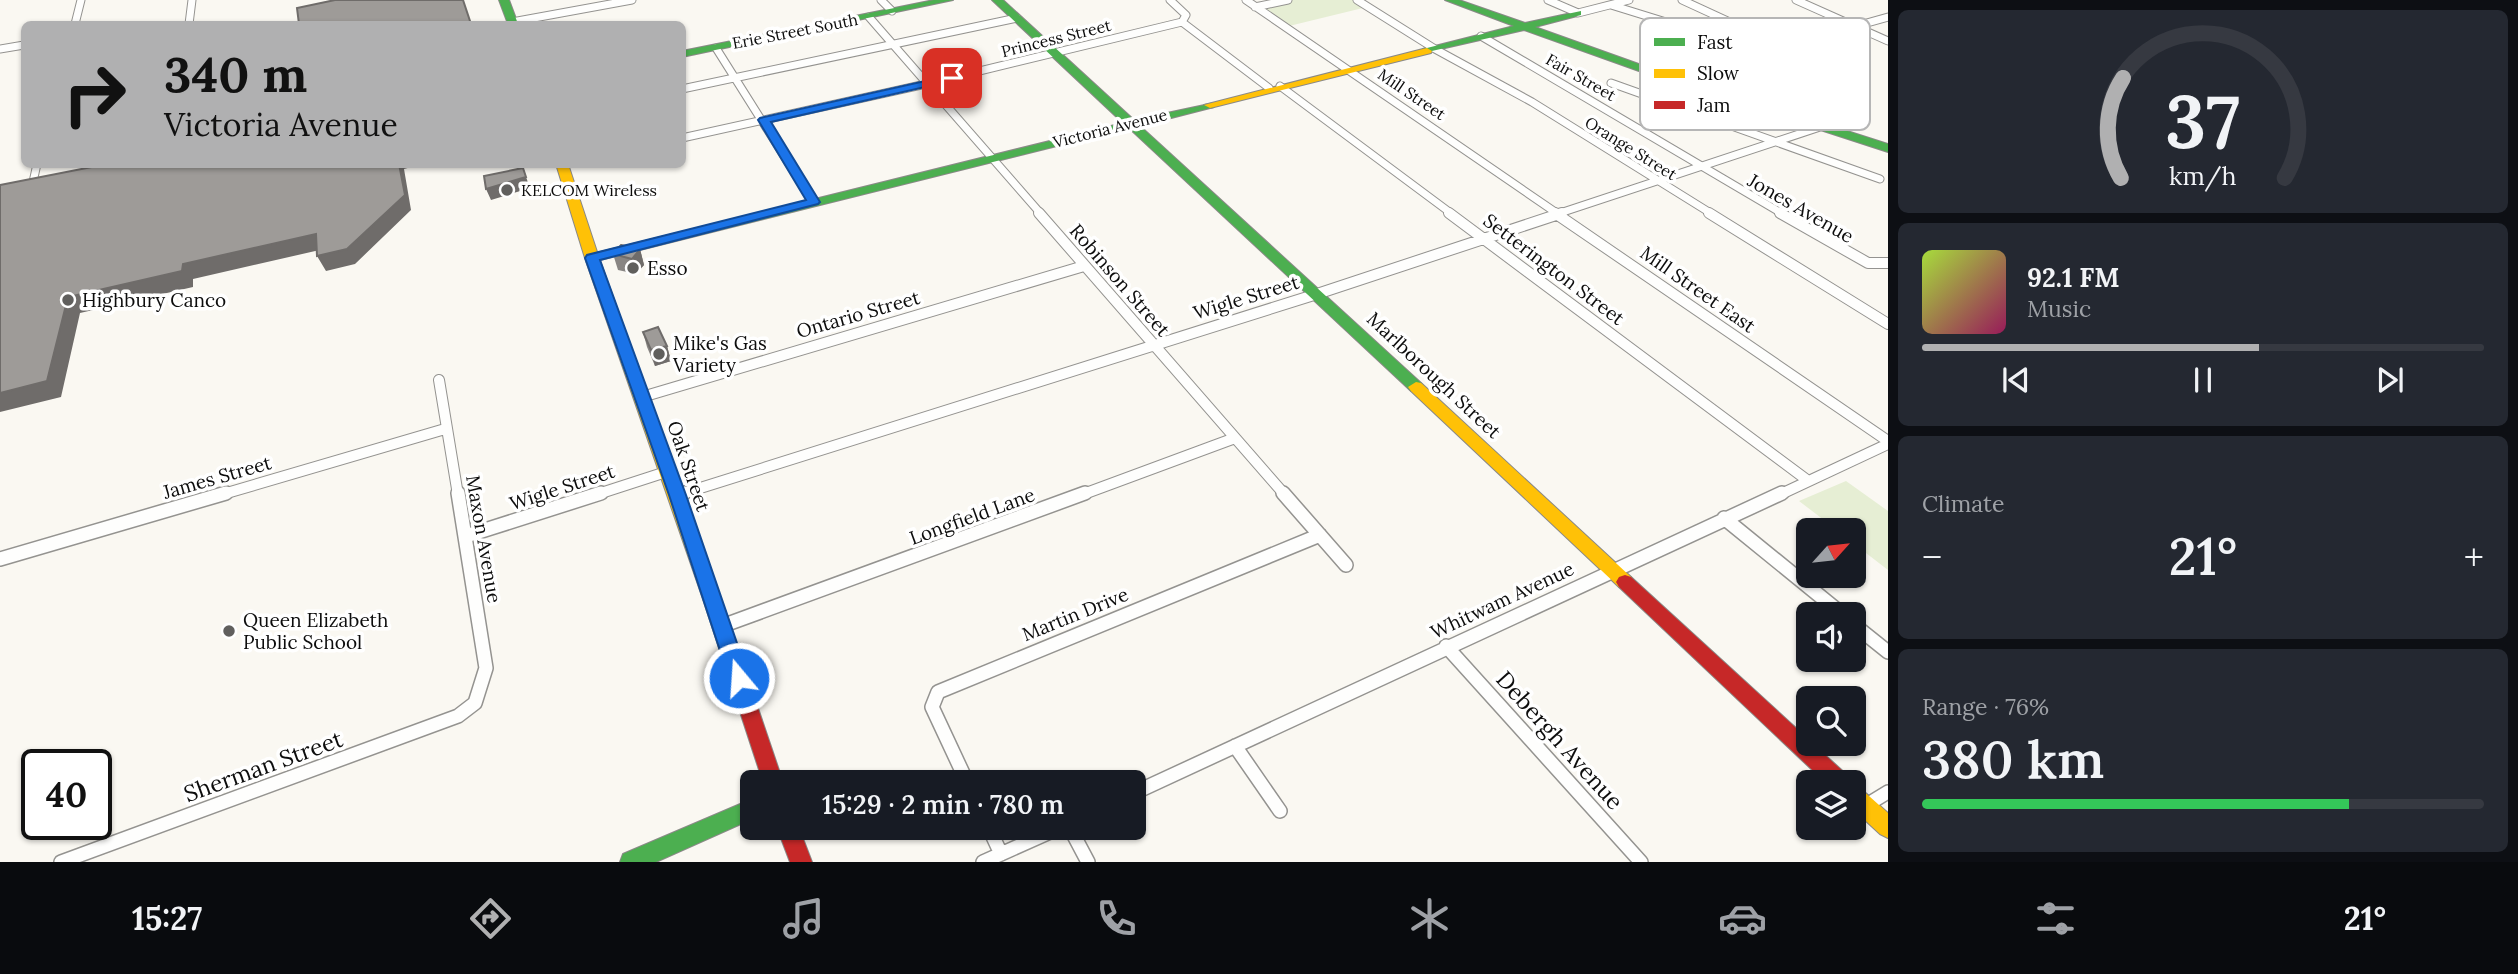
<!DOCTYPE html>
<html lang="en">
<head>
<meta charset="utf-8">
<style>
  body { margin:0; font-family:Lora,serif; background:#242831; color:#f1f3f6; height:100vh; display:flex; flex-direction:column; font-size:26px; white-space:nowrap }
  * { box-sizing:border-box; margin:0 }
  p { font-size:23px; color:#9ea1a6 }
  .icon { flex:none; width:38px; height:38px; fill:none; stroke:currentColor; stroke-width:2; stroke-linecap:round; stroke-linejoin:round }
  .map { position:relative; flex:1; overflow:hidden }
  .sheet { display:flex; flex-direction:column; gap:10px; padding:10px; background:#0d0f14; width:630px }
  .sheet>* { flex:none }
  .guide { position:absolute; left:21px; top:21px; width:665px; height:147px; border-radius:10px; box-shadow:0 2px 5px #0004; background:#b0b0b1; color:#111; overflow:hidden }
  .needle { width:46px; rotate:63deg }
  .fabs { position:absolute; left:1796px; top:518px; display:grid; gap:14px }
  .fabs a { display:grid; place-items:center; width:70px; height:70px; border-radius:10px; background:#171b24; box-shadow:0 2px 5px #0004; font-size:35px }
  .speed { position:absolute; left:21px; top:749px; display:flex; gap:14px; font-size:35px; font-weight:700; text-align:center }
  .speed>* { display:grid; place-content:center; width:91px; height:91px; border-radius:50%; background:#171b24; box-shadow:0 2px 5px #0004; line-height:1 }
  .speed .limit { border:4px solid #111; border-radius:10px; background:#fff; color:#111 }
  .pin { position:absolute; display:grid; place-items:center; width:60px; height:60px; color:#fff; margin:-30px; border-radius:14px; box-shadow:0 4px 10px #0006 }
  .me { position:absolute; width:77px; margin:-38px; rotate:342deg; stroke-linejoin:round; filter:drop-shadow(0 0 5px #0008) }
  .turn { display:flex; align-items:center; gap:24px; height:147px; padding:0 28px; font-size:32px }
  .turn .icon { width:91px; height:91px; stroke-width:2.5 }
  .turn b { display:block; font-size:49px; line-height:60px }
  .big { font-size:52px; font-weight:600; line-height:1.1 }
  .sheet .widget { flex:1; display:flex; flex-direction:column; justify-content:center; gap:10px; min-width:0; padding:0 24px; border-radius:10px; background:#242831 }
  .sheet .dial { align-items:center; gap:0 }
  .dial svg { height:182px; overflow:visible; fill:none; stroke:#363941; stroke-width:7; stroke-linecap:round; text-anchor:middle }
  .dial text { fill:#f1f3f6; stroke:none }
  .song { display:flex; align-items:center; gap:21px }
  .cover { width:84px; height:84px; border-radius:10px; background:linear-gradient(135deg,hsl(80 70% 55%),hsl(330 70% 35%)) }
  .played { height:7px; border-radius:4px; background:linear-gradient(90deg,#b0b0b1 60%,#363941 60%) }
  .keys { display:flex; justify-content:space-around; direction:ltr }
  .heat { display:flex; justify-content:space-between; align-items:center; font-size:38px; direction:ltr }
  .charge { height:10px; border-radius:5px; background:linear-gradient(90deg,#34c759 76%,#363941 0) }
  .trip { position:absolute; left:740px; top:770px; width:406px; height:70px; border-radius:10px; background:#171b24; box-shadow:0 2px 5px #0004; font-weight:600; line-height:70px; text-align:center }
  .tab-bar { display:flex; height:112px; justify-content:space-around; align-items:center; background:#090b0e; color:#9ea1a6 }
  .tab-bar .icon { width:49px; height:49px }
  .tab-bar .on { color:#b0b0b1 }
  .tab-bar b { font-size:32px; color:#f1f3f6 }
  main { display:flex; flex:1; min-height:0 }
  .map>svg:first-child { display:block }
  .green { fill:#e6eed4 }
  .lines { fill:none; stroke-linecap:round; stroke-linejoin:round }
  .street-far2-casing { stroke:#949390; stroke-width:9 }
  .street-far1-casing { stroke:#949390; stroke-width:12 }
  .street-casing { stroke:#949390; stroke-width:16 }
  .fast-casing { stroke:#8a8987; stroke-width:2 }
  .slow-casing { stroke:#8a8987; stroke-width:2 }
  .jam-casing { stroke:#8a8987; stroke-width:2 }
  .street-far2 { stroke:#fefefd; stroke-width:7 }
  .street-far1 { stroke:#fefefd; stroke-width:10 }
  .street { stroke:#fefefd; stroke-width:13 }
  .fast { fill:#4caf50; fill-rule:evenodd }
  .slow { fill:#ffc107; fill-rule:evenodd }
  .jam { fill:#c62828; fill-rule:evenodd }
  .wall { fill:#888583 }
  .shaded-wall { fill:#6f6c6a }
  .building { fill:#9e9b98; stroke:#6f6c6a; stroke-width:2 }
  .route { fill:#1a73e8; stroke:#114b97; stroke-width:2 }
  .poi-dot { fill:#605f5d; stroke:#fff; stroke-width:2.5 }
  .labels { text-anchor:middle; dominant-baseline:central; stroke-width:7; stroke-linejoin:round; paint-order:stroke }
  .far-street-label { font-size:16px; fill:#0d0d0d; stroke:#fff }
  .far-poi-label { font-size:16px; fill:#0d0d0d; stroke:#fff; text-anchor:start }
  .street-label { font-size:19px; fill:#0d0d0d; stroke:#fff }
  .poi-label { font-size:19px; fill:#0d0d0d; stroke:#fff; text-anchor:start }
  .near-street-label { font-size:23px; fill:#0d0d0d; stroke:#fff }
  .key { fill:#fff; stroke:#b6b6b6; stroke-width:2 }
  .key-label { font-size:19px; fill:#0d0d0d }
</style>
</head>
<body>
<main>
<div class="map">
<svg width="1888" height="862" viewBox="0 0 1888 862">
  <rect width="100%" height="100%" fill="#faf8f2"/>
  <!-- green -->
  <path class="green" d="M 1288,0 L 1357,0 L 1367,7 L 1285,27 L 1255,7 Z
    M 1846,481 L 1888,511 L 1888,570 L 1853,543 L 1853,530 L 1837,530 L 1799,501 Z"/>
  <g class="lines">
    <defs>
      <path id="street-far2" d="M 881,0 L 892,11
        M 1246,0 L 1558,214
        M 1357,0 L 1435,49 L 1532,102 L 1712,214
        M 1548,0 L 1578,13 L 1629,0
        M 1682,0 L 1784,47
        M 1796,0 L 1888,41
        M 1611,5 L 1763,52 L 1888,17
        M 1255,7 L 1288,0
        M 869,17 L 1041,214
        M 512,22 L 632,0
        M 1182,22 L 1269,88
        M 75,24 L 81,0
        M 189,24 L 192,0
        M 1481,36 L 1783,214
        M 716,48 L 813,202
        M 0,49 L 24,45
        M 1611,83 L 1880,179
        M 1280,86 L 1452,214
        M 682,89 L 1017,18
        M 682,138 L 926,84 L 1182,22 L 1186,15 L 1170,0
        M 33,182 L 37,164
        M 1557,214 L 1823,126"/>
      <path id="street-far1" d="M 1039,213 L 1285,495
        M 1449,213 L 1807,480
        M 1555,213 L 1888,441
        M 1709,213 L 1888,324
        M 1780,213 L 1868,263 L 1888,263
        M 439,380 L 458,495
        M 642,397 L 1084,266
        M 220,495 L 445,429
        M 595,495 L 669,471
        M 678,495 L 1317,294 L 1562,213
        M 1081,495 L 1235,438
        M 1779,495 L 1888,444"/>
      <path id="street" d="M 1283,493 L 1346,565
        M 677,495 L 684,493
        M 1724,518 L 1842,614
        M 466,536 L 601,493
        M 0,559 L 226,493
        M 1853,624 L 1888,652
        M 722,626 L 1085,493
        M 1446,646 L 1641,862
        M 1235,746 L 1280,811
        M 967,782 L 932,707 L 938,692 L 1320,535
        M 1134,793 L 1782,493
        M 1865,806 L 1888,792
        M 989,828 L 1001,854
        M 1070,828 L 1088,862
        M 61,862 L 458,716 L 475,703 L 486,668 L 458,493
        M 983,862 L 1059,828"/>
      <path id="fast" d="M 499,0 L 509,0 L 518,24 L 508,24 Z
        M 934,0 L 953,0 L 682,57 L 682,51 Z
        M 992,0 L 1003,0 L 1134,120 L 1214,103 L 1214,107 L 1140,126 L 1421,383 L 1424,387 L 1421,391 L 1411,391 L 1129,128 L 592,262 L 585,258 L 592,254 L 1123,123 Z
        M 1445,0 L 1459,0 L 1525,23 L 1581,11 L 1581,15 L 1535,27 L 1647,67 L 1888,144 L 1888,152 L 1639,71 L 1524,30 L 1423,53 L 1423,49 L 1514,26 Z
        M 752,799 L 752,819 L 656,862 L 620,862 L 623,854 Z"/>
      <path id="slow" d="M 1427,48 L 1432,51 L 1431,53 L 1210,108 L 1204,105 Z
        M 556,164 L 568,164 L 599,258 L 721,599 L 718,604 L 712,607 L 706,604 L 703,599 L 585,258 Z
        M 1416,382 L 1421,383 L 1631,577 L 1634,582 L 1631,587 L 1625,589 L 1619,587 L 1411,391 L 1408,387 Z
        M 1853,785 L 1860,788 L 1888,813 L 1888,838 L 1880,834 L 1853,809 Z"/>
      <path id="jam" d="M 1625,575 L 1631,577 L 1808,739 L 1808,744 L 1813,744 L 1847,775 L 1850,782 L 1825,782 L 1619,587 L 1616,582 L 1619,577 Z
        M 712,591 L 718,594 L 721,599 L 783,782 L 763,782 L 703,599 L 706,594 Z
        M 777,828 L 799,828 L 812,862 L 790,862 Z"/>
    </defs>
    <!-- street-far2 casing -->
    <use href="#street-far2" class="street-far2-casing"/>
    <!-- street-far1 casing -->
    <use href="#street-far1" class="street-far1-casing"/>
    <!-- street casing -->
    <use href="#street" class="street-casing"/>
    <!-- fast casing -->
    <use href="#fast" class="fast-casing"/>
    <!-- slow casing -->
    <use href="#slow" class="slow-casing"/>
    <!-- jam casing -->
    <use href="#jam" class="jam-casing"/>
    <!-- street-far2 -->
    <use href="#street-far2" class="street-far2"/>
    <!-- street-far1 -->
    <use href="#street-far1" class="street-far1"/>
    <!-- street -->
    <use href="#street" class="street"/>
    <!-- fast -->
    <use href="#fast" class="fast"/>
    <!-- slow -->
    <use href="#slow" class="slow"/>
    <!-- jam -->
    <use href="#jam" class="jam"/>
  </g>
  <!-- wall -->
  <path class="wall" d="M 640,249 L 644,265 L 636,274 L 618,270 L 613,254 Z
    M 643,332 L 667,346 L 671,361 L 655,366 L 647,347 Z"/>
  <!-- shaded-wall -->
  <path class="shaded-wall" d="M 399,164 L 422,164 L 404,169 L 411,210 L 355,264 L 326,271 L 317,256 Z
    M 526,177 L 530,188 L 491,200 L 486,189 Z
    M 316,234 L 324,249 L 193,279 L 193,287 L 80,313 L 61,397 L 0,412 L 0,393 L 68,297 L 183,264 Z
    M 640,249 L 644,265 L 636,274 L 632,259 Z
    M 667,346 L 671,361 L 655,366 L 651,350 Z"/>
  <!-- building -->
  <path class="building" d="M 335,0 L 463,0 L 471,24 L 299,24 L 297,8 Z
    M 107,164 L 399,164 L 405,195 L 347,249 L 317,256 L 316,234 L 183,264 L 182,271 L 68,297 L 47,381 L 0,393 L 0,185 Z
    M 523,168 L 526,177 L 486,189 L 484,176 Z
    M 621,245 L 640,249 L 632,259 L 613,254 Z
    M 658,327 L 667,346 L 651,350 L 643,332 Z"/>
  <!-- route -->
  <path class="route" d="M 952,75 L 956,76 L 956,80 L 771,122 L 820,202 L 818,204 L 600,260 L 686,495 L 749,678 L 746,684 L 739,687 L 732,684 L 729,678 L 669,495 L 585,258 L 587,255 L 806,200 L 758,120 L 760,118 Z"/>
  <!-- markers -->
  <g class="poi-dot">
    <circle cx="507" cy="190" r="7"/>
    <circle cx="633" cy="268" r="7"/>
    <circle cx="68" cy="300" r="7"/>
    <circle cx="659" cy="354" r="7"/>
    <circle cx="229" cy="631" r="7"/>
  </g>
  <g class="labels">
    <!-- far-street labels -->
    <g class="far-street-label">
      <text transform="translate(795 31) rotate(-11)">Erie Street South</text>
      <text transform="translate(1056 38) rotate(-14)">Princess Street</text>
      <text transform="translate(1581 77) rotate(30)">Fair Street</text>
      <text transform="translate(1412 94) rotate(34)">Mill Street</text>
      <text transform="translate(1110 128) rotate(-14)">Victoria Avenue</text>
      <text transform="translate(1631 148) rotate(32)">Orange Street</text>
    </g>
    <!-- far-poi labels -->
    <g class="far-poi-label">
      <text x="521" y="190">KELCOM Wireless</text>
    </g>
    <!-- street labels -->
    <g class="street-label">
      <text transform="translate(1801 208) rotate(30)">Jones Avenue</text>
      <text transform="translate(1554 269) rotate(37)">Setterington Street</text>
      <text transform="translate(1120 280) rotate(49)">Robinson Street</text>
      <text transform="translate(1698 289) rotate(35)">Mill Street East</text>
      <text transform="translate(1246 297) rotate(-17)">Wigle Street</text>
      <text transform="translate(858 314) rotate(-16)">Ontario Street</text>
      <text transform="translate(1434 375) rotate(43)">Marlborough Street</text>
      <text transform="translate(689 466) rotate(71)">Oak Street</text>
      <text transform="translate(217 477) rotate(-16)">James Street</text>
      <text transform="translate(562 487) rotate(-18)">Wigle Street</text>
      <text transform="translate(972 516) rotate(-20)">Longfield Lane</text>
      <text transform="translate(484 539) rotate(80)">Maxon Avenue</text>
      <text transform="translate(1502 600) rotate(-25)">Whitwam Avenue</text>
      <text transform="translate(1075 614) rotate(-22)">Martin Drive</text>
    </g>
    <!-- poi labels -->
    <g class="poi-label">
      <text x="647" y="268">Esso</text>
      <text x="82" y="300">Highbury Canco</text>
      <text x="673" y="343">Mike's Gas<tspan x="673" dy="22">Variety</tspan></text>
      <text x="243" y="620">Queen Elizabeth<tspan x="243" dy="22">Public School</tspan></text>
    </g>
    <!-- near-street labels -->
    <g class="near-street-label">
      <text transform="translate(1560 740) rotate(48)">Debergh Avenue</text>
      <text transform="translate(263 766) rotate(-20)">Sherman Street</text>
    </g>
  </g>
  <!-- legend -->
  <rect x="1640" y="18" width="230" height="112" rx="10" class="key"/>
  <rect x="1654" y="38" width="31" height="8" fill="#4caf50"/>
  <rect x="1654" y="69" width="31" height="9" fill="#ffc107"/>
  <rect x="1654" y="101" width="31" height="8" fill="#c62828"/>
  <g class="key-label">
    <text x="1697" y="49">Fast</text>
    <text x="1697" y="80">Slow</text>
    <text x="1697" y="112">Jam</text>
  </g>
</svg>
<div class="fabs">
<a><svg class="needle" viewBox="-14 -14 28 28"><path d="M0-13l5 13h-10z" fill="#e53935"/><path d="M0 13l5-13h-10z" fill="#9ea1a6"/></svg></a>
<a><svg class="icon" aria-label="sound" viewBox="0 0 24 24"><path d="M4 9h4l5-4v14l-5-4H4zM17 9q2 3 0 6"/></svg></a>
<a><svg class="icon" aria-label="search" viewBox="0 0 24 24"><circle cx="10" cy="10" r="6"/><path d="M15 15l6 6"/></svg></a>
<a><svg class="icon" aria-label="layers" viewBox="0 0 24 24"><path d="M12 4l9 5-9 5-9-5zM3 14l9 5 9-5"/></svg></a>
</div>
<div class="speed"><div class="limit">40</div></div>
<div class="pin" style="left:952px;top:78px;background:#d93025"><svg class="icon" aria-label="arrive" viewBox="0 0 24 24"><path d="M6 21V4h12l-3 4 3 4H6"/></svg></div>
<svg class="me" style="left:739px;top:678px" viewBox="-20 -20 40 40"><circle r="17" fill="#1a73e8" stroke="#fff" stroke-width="3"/><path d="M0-11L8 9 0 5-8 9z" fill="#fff"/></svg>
<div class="trip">15:29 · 2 min · 780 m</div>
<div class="guide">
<div class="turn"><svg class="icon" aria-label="right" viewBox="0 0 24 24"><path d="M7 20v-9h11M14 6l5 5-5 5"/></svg><div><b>340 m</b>Victoria Avenue</div></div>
</div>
</div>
<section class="sheet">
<div class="widget dial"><svg viewBox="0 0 100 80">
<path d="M14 69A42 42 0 1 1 86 69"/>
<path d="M14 69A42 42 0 0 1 15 25" stroke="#b0b0b1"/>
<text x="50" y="56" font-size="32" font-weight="700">37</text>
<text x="50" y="72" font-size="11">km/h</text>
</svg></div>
<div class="widget">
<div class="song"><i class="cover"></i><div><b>92.1 FM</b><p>Music</p></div></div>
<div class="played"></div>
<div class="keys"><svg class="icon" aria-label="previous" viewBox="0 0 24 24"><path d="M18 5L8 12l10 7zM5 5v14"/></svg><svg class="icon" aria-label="pause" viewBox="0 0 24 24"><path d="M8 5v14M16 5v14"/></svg><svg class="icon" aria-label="next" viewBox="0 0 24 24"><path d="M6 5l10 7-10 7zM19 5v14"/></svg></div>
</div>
<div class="widget"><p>Climate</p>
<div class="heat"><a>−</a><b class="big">21°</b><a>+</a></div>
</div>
<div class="widget"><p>Range · 76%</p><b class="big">380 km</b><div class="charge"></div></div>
</section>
</main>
<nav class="tab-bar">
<b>15:27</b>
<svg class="icon on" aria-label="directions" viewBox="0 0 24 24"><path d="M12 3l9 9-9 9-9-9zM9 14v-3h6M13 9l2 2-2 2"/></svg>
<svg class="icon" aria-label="music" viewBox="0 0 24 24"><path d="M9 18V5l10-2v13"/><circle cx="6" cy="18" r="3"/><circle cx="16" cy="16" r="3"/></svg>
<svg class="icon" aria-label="phone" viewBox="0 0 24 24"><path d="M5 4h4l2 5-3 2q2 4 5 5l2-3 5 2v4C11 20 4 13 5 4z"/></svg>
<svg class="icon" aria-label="climate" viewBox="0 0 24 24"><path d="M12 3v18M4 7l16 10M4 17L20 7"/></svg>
<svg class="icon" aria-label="car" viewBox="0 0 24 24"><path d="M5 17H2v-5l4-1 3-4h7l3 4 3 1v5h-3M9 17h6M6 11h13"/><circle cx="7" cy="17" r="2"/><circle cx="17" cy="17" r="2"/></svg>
<svg class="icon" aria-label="filters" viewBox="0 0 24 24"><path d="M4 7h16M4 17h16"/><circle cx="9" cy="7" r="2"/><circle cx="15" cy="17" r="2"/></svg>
<b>21°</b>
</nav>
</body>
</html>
